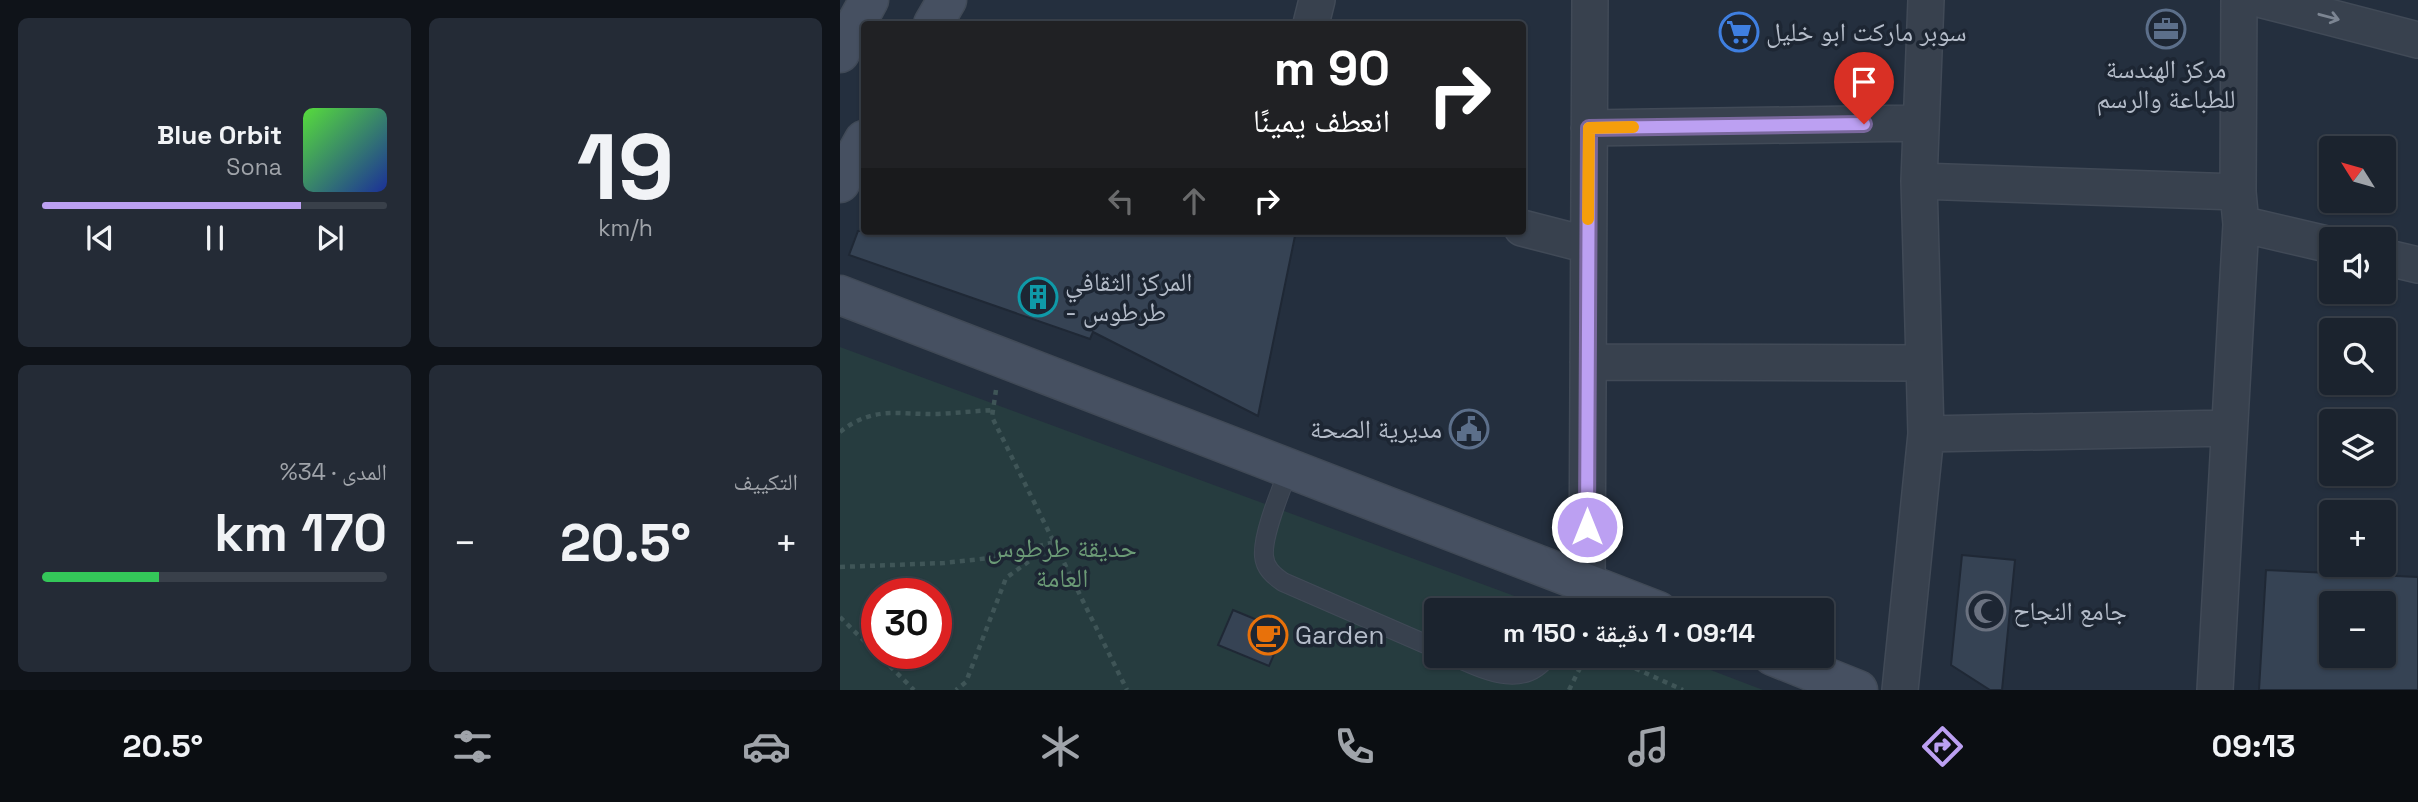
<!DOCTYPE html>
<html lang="ar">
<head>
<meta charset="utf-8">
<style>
  body { margin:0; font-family:"Space Grotesk","Noto Naskh Arabic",sans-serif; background:#242b36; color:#f1f3f6; direction:rtl; height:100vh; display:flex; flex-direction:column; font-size:26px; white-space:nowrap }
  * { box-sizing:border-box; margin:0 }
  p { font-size:23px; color:#a0a4aa }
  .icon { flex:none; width:38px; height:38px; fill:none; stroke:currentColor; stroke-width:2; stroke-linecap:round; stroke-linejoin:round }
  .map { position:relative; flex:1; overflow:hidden; direction:ltr }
  .drawer { display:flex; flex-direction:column; gap:18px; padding:18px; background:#0f1319; width:840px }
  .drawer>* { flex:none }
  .guide { position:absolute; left:21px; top:21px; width:665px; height:214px; border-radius:7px; box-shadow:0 2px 5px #0004,0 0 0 2px #39404a; direction:rtl; background:#202124; color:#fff; overflow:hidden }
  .needle { width:46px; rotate:307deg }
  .buttons { position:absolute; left:1479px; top:136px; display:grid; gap:14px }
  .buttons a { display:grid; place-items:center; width:77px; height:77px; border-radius:7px; background:#1b232e; box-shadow:0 2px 5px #0004,0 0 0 2px #39404a; font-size:35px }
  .speed { position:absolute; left:21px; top:578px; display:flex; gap:14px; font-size:35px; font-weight:700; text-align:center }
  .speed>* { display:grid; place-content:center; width:91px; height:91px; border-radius:50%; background:#1b232e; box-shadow:0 2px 5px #0004,0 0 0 2px #39404a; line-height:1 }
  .speed .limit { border:10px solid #d22; background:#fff; color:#111 }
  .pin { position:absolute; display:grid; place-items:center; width:60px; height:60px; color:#fff; margin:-72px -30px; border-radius:50% 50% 50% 0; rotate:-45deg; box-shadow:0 0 7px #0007 }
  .pin .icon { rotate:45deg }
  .me { position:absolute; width:77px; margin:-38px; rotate:0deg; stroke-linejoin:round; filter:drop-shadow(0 0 5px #0008) }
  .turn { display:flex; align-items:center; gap:24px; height:147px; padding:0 21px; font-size:32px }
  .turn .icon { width:91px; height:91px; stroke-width:2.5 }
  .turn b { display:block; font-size:49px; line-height:60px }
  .lanes { display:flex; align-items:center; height:66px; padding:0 21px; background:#0003; justify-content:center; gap:35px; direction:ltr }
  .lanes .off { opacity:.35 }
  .big { font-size:52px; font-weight:600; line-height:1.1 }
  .drawer .tile { flex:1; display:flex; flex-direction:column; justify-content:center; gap:10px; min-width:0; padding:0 24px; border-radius:10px; background:#242b36 }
  .drawer .dial { align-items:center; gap:0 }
  .dial b { font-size:91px; line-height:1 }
  .song { display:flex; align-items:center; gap:21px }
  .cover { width:84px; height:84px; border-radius:10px; background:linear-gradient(135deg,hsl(110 70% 55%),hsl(230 70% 35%)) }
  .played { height:7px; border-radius:4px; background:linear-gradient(90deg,#bca0f2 75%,#39404a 75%) }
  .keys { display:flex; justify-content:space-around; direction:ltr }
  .heat { display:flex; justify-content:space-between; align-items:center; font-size:38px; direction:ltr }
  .charge { height:10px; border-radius:5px; background:linear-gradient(90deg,#34c759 34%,#39404a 0) }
  .drawer .tiles { flex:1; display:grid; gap:18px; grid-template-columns:repeat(2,1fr) }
  .trip { position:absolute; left:584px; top:598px; width:410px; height:70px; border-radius:7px; background:#1b232e; box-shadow:0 2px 5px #0004,0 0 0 2px #39404a; font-weight:600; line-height:70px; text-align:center; direction:rtl }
  .tab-bar { display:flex; height:112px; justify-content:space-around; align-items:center; background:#0b0e12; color:#a0a4aa }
  .tab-bar .icon { width:49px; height:49px }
  .tab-bar .on { color:#bca0f2 }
  .tab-bar b { font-size:32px; color:#f1f3f6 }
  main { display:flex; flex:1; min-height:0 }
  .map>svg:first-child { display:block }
  .green { fill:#263c3f; fill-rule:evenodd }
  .building { fill:#364354; stroke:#1f2835; stroke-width:2; fill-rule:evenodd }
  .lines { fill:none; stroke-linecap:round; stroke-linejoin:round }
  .service-casing { stroke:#414a57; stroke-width:20 }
  .minor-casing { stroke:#414a57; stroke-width:38 }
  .secondary-casing { stroke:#414a57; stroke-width:41 }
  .path { stroke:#3f5557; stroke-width:4.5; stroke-dasharray:5 5; stroke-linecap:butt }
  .service { stroke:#38414e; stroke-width:18 }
  .minor { stroke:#38414e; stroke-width:35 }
  .secondary { stroke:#465061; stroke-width:38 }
  .oneway { stroke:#7c8592 }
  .route-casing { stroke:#7a689d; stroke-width:18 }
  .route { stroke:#bca0f2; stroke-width:12 }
  .slow { stroke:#f59e0b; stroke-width:12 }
  .labels { text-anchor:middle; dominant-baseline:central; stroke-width:7; stroke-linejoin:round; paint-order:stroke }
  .poi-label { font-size:26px; fill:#b4bcc9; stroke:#1d2633; text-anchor:start }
  .park-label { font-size:26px; fill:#6b9a76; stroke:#1d2633 }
</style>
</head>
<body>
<main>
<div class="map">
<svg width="1578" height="690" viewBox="0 0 1578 690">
  <rect width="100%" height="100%" fill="#242f3e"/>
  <!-- green -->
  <path class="green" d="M 0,347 L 715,611 L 597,611 L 597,656 L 834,656 L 923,690 L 0,690 ZM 37,593 L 96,593 L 96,653 L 37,653 Z"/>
  <!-- building -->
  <path class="building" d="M 18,231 L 456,231 L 418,416 L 253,332 L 250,339 L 9,255 Z
    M 1122,555 L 1175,560 L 1162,690 L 1150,690 L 1111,665 Z
    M 1426,570 L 1578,577 L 1578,690 L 1419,690 ZM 1491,604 L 1544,604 L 1544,656 L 1491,656 Z
    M 393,610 L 444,631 L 429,666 L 378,645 Z"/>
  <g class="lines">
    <defs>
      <path id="service" d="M 449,469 C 441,490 422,535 424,556 C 425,568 433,575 443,582 L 597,649
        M 736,611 L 747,583
        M 613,656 C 645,670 683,690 708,656"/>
      <path id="minor" d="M 1423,0 L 1578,40
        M 471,24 L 477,0
        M 749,128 L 1079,123
        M 1079,181 L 1398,192
        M 1401,224 L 1491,245
        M 682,228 L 748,245
        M 1544,257 L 1578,265
        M 748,362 L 1083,363
        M 1086,434 L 1389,428
        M 747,583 L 750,0
        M 1060,690 L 1086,434 L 1079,181 L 1086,0
        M 1375,690 L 1401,224 L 1398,192 L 1399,0"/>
      <path id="secondary" d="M 93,24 L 107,0
        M 0,53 L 29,0
        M 0,183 L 24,140
        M 0,295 L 818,611
        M 933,656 L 1018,690"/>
    </defs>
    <!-- service casing -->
    <use href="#service" class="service-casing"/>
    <!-- minor casing -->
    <use href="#minor" class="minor-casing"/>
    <!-- secondary casing -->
    <use href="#secondary" class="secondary-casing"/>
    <!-- path -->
    <path class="path" d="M 156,390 L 152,417 L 287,690
      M 0,432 C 34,405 59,415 98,414 C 117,413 135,411 153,410
      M 0,567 L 104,563 L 150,558 L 215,542 L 166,578 L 126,682 L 116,690
      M 689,601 L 711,611
      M 0,617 L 74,690
      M 768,656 L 843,690
      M 729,690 L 746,656"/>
    <!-- service -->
    <use href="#service" class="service"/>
    <!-- minor -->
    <use href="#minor" class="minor"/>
    <!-- secondary -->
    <use href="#secondary" class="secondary"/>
  </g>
  <!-- one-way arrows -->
  <defs><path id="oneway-shaft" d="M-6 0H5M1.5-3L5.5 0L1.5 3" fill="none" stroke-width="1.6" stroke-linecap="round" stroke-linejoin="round" transform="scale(1.75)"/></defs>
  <use class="oneway" href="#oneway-shaft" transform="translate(1489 17) rotate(15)"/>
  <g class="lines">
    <defs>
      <path id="route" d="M 747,527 L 749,128 L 1024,124"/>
    </defs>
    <!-- route casing -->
    <use href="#route" class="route-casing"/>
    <!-- route -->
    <use href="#route" class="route"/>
    <!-- slow -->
    <path class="slow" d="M 748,219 L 749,128 L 793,127"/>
  </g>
  <!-- icons -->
  <defs>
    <symbol id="office-ring" viewBox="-11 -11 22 22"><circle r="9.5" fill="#1d2633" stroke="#5c6f8a" stroke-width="1.5"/><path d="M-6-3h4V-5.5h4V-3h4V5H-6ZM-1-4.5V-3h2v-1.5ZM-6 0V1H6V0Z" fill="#5c6f8a"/></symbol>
    <symbol id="supermarket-ring" viewBox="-11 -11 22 22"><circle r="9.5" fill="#1d2633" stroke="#3f7fe0" stroke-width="1.5"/><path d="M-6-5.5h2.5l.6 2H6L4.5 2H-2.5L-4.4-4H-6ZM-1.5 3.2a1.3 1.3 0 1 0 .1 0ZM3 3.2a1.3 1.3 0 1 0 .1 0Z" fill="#3f7fe0"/></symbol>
    <symbol id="building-ring" viewBox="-11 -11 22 22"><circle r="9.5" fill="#1d2633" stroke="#0f9aa8" stroke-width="1.5"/><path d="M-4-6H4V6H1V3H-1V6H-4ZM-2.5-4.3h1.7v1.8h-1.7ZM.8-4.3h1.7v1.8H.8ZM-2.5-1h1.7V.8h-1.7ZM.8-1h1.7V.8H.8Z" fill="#0f9aa8"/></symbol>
    <symbol id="civic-ring" viewBox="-11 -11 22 22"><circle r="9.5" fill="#1d2633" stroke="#5c6f8a" stroke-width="1.5"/><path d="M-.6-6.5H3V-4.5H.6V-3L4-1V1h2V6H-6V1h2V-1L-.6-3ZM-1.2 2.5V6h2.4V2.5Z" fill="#5c6f8a"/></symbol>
    <symbol id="mosque-ring" viewBox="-11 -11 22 22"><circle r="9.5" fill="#1d2633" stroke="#6b7280" stroke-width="1.5"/><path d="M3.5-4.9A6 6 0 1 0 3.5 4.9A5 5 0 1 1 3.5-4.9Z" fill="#6b7280"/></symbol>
    <symbol id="cafe-ring" viewBox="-11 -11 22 22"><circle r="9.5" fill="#1d2633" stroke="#e8710a" stroke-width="1.5"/><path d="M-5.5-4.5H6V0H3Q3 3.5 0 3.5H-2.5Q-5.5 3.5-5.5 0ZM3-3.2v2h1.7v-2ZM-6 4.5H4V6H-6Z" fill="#e8710a"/></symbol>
  </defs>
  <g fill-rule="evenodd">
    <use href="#office-ring" x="1304" y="7" width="44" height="44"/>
    <use href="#supermarket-ring" x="877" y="10" width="44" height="44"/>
    <use href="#building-ring" x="176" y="275" width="44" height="44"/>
    <use href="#civic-ring" x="607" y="407" width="44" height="44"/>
    <use href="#mosque-ring" x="1124" y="589" width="44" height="44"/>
    <use href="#cafe-ring" x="406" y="613" width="44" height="44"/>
  </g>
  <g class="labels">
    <!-- poi labels -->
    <g class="poi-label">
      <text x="926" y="32">سوبر ماركت ابو خليل</text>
      <text x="1326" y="69" text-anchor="middle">مركز الهندسة<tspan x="1326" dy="30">للطباعة والرسم</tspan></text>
      <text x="225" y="282">المركز الثقافي<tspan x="225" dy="30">- طرطوس</tspan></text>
      <text x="602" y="429" text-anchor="end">مديرية الصحة</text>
      <text x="1173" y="611">جامع النجاح</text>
      <text x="455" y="635">Garden</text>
    </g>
    <!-- park labels -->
    <g class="park-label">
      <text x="222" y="548">حديقة طرطوس<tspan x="222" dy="30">العامة</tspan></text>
    </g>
  </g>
</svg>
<div class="buttons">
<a><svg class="needle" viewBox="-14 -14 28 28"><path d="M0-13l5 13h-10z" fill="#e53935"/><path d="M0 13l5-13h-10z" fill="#a0a4aa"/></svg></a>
<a><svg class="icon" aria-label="sound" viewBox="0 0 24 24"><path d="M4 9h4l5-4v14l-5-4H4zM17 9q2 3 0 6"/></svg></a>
<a><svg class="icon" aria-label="search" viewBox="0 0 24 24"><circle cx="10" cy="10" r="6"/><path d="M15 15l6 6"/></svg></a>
<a><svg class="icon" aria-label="layers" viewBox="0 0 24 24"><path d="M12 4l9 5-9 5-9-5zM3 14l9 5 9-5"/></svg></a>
<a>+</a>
<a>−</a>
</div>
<div class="speed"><div class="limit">30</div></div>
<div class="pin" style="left:1024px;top:124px;background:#d93025"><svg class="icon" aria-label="arrive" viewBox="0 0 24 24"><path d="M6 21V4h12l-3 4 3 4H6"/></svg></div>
<svg class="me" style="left:747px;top:527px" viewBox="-20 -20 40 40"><circle r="17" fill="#bca0f2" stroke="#fff" stroke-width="3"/><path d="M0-11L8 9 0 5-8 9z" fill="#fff"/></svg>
<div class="trip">09:14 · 1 دقيقة · 150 m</div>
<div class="guide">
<div class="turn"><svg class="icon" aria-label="right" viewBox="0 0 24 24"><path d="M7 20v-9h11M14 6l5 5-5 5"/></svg><div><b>90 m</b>انعطف يمينًا</div></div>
<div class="lanes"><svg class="icon off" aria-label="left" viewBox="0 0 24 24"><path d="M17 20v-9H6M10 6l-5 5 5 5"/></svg><svg class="icon off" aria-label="ahead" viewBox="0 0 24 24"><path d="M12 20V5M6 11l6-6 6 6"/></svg><svg class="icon" aria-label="right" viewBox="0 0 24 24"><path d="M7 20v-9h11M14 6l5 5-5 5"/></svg></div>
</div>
</div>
<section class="drawer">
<div class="tiles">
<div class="tile dial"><b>19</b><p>km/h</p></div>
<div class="tile">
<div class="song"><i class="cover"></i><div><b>Blue Orbit</b><p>Sona</p></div></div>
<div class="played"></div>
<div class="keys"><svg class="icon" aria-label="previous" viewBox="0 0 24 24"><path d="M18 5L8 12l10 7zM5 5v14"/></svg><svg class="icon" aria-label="pause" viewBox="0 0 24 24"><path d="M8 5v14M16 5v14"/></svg><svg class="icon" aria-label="next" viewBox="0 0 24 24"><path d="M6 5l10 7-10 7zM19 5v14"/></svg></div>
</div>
<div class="tile"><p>التكييف</p>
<div class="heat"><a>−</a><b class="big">20.5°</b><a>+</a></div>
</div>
<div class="tile"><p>المدى · 34%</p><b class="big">170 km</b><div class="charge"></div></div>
</div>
</section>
</main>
<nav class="tab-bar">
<b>09:13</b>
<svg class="icon on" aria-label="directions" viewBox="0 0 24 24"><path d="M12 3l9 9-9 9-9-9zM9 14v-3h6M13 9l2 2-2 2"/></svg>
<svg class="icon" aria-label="music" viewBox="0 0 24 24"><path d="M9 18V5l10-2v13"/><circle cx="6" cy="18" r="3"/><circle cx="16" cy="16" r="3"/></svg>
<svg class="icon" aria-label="phone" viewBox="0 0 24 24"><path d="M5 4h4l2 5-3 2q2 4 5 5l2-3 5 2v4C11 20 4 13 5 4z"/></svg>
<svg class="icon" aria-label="climate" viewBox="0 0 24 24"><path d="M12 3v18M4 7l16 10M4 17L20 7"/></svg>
<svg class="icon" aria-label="car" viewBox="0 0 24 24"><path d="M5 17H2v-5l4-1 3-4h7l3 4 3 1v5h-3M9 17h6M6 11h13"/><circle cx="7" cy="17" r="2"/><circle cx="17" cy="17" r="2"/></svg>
<svg class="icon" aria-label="filters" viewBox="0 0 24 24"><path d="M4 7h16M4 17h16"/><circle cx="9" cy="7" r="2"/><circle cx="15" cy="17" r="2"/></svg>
<b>20.5°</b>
</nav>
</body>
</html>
